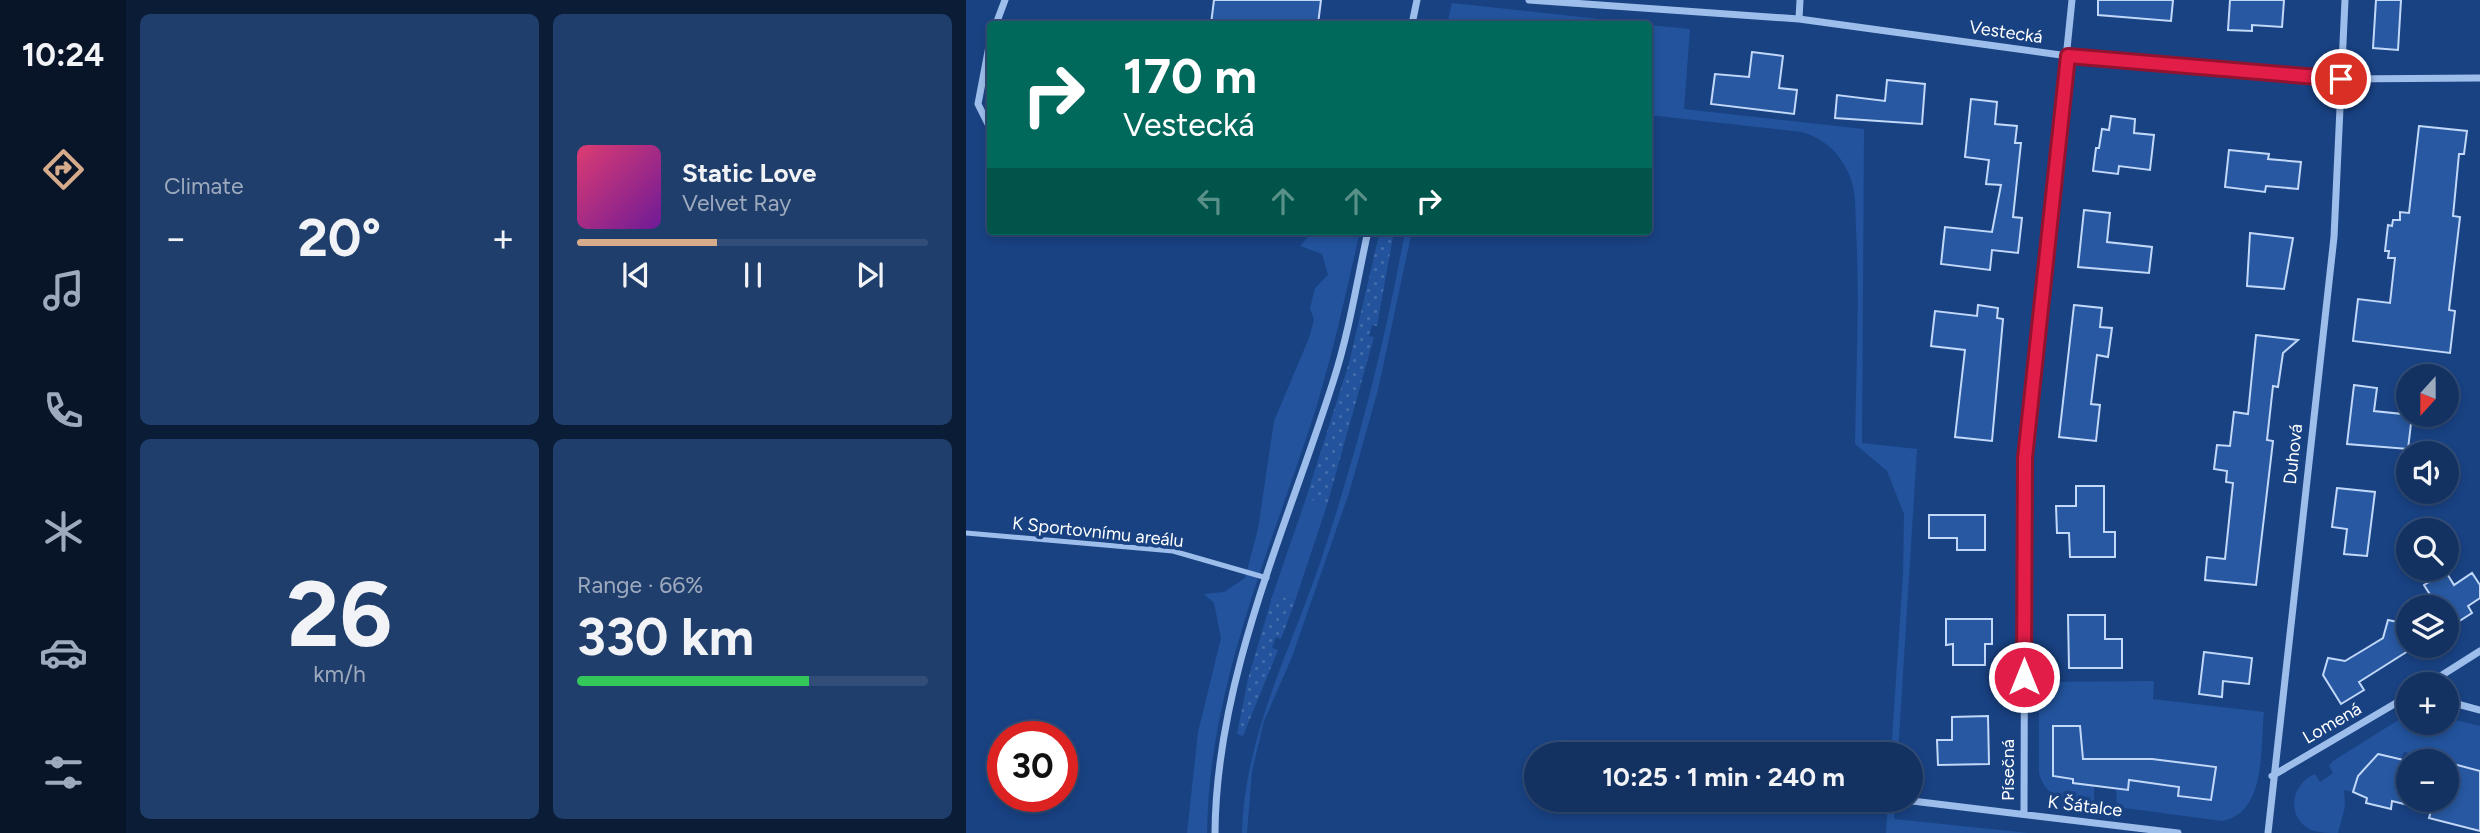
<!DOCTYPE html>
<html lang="en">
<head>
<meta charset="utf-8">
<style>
  body { margin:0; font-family:Figtree,sans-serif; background:#203e6b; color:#f1f3f6; height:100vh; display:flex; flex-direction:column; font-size:26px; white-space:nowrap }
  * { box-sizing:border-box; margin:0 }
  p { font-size:23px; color:#9daabe }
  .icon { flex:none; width:38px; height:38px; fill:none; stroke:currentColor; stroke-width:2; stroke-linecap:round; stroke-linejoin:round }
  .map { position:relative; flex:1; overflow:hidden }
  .panel { display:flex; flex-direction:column; gap:14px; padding:14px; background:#0a1c36; width:840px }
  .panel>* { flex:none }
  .banner { position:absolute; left:21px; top:21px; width:665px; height:214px; border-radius:7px; box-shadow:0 4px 10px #0003,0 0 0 2px #324d77; background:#00695c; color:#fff; overflow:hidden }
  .needle { width:46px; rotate:201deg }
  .controls { position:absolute; left:1430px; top:364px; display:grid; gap:14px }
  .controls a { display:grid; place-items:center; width:63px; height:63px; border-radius:50%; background:#133262; box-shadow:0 4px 10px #0003,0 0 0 2px #324d77; font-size:35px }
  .speed { position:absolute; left:21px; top:721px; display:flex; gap:14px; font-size:35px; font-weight:700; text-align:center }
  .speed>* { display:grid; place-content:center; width:91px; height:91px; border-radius:50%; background:#133262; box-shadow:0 4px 10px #0003,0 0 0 2px #324d77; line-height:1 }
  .speed .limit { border:10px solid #d22; background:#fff; color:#111 }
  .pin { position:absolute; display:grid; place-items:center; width:60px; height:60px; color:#fff; margin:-30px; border:4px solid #fff; border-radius:50%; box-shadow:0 2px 7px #0007 }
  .me { position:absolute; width:77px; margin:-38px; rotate:0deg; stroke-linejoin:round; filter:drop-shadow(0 0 5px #0008) }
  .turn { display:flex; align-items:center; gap:24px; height:147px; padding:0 21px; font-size:32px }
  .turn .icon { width:91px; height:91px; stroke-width:2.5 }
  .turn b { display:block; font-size:49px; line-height:60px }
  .lanes { display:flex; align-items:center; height:66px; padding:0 21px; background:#0003; justify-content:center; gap:35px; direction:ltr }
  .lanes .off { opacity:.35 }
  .big { font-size:52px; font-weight:700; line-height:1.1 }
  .panel .widget { flex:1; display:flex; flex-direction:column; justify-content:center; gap:10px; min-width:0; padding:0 24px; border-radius:10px; background:#203e6b }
  .panel .dial { align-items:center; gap:0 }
  .dial b { font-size:91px; line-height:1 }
  .song { display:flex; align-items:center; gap:21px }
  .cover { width:84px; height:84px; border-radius:10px; background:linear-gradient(135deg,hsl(340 70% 55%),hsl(280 70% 35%)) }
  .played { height:7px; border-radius:4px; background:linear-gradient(90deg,#d6ab8b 40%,#324d77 40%) }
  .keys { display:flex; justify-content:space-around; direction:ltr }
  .heat { display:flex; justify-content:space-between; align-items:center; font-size:38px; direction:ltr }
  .charge { height:10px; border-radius:5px; background:linear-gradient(90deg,#34c759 66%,#324d77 0) }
  .panel .tiles { flex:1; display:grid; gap:14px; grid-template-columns:repeat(2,1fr) }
  .trip { position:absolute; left:558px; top:742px; width:399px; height:70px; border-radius:35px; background:#133262; box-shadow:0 4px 10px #0003,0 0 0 2px #324d77; font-weight:700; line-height:70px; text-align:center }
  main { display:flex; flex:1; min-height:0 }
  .dock { display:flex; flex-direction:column; width:126px; justify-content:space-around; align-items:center; background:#081427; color:#9daabe }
  .dock .icon { width:49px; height:49px }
  .dock .on { color:#d6ab8b }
  .dock b { font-size:32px; color:#f1f3f6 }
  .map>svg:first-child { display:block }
  .green { fill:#22539c }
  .park { fill:url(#park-dots) }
  .building { fill:#2758a1; stroke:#c2d8f9; stroke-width:2 }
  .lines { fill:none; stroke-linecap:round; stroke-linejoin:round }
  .service { stroke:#9dbdeb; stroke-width:5 }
  .minor { stroke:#9dbdeb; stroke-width:7 }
  .route-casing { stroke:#92132f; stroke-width:18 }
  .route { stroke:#e11d48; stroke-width:12 }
  .labels { text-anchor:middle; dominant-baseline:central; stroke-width:7; stroke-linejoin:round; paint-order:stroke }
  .street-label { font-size:18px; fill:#fff; stroke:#194283 }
</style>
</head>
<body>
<main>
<nav class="dock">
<b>10:24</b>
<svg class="icon on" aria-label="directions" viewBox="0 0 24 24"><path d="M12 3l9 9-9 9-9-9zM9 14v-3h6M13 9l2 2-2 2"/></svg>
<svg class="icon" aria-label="music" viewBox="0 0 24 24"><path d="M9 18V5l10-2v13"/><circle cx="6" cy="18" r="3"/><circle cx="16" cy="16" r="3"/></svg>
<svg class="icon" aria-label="phone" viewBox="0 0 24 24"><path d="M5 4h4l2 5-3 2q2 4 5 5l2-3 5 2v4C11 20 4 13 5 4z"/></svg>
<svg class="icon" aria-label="climate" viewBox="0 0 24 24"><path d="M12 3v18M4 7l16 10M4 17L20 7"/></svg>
<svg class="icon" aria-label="car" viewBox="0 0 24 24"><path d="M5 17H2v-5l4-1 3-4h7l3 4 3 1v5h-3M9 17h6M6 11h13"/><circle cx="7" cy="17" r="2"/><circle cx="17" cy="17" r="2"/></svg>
<svg class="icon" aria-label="filters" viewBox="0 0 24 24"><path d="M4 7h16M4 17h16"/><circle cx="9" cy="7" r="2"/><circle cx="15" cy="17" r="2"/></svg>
</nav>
<section class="panel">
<div class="tiles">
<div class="widget"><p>Climate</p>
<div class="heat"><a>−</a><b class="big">20°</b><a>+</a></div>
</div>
<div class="widget">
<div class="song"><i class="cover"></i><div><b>Static Love</b><p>Velvet Ray</p></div></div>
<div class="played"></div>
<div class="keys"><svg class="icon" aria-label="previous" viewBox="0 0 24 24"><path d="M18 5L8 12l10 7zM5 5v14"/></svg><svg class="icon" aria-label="pause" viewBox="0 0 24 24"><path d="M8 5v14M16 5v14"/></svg><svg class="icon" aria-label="next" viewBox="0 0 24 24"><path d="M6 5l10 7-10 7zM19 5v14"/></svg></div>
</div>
<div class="widget dial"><b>26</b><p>km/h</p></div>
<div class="widget"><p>Range · 66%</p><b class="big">330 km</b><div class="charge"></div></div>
</div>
</section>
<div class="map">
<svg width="1514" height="833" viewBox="0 0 1514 833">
  <defs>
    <pattern id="park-dots" width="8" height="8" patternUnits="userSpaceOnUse" patternTransform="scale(1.75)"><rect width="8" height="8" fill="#22539c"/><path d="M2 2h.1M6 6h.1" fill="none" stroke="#436dab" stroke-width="1.8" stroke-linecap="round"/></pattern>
  </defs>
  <rect width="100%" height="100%" fill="#194283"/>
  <!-- green -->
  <path class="green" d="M 486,3 L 680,24 L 481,24 Z
    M 683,25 L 724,29 L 718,109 L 898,129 L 896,443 L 951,449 L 932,754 L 925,754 L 937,574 L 938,514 L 921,471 L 889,444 C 890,373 894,301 890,230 C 889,211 891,190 882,172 C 872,151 858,139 836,132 L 683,115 Z
    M 347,231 L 394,231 C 379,297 365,363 344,427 C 300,560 243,691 241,833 L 221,833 L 232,732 L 255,638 L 248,603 L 238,594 L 258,592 L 279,578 L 292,529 L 308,421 L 343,338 L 348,320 L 344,308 L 349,288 L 362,275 L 356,254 L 334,246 Z
    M 439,231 L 446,231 L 412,390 L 383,493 L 326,657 L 298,721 L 286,772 L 281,833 L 276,833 C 279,734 324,652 355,560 C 391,452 419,343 439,231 Z
    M 340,498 L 361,505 L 329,601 L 307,594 Z
    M 1188,681 L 1187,699 L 1298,712 C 1294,748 1301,813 1256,821 L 1151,807 L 1150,789 L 1162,790 L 1166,759 L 1114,759 L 1114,743 L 1117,741 L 1114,741 L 1114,726 L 1107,783 L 1128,786 L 1128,804 C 1102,801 1081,801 1073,773 L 1073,682 Z
    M 1442,714 L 1442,723 L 1480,723 L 1481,718 L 1514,726 L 1514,779 L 1481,771 L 1480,761 L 1438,752 L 1435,759 L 1412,754 L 1392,776 L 1387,792 L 1378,790 L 1379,807 L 1372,833 C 1363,833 1354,833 1345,830 C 1320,818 1324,784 1349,774 L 1354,782 L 1367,773 L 1363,766 L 1367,761 Z
    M 922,800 L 929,800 L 928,819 L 1063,833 L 920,833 Z"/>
  <!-- park -->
  <path class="park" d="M 414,231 L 428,231 L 411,326 L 406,325 L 403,336 L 408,337 L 361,505 L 340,498 L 383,363 Z
    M 307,594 L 329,601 L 315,639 L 310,637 L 306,648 L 312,650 L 277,736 L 271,734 L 282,679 Z"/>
  <!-- building -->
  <path class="building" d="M 248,0 L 355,0 L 352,24 L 245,24 Z
    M 1132,0 L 1207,0 L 1205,21 L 1132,15 Z
    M 1264,0 L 1318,0 L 1316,27 L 1286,25 L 1286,31 L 1262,30 Z
    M 1410,0 L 1435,0 L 1432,50 L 1407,48 Z
    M 786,52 L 817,56 L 813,88 L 831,90 L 828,114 L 745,104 L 749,74 L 783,77 Z
    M 921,80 L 959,84 L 956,124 L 869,118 L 871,95 L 919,101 Z
    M 1005,99 L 1031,102 L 1029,124 L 1051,126 L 1049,143 L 1055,143 L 1047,217 L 1056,218 L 1052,253 L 1026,250 L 1024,270 L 975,264 L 979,227 L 1026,232 L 1035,185 L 1020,184 L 1023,160 L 999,157 Z
    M 1145,116 L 1169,119 L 1168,133 L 1188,135 L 1184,170 L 1153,166 L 1152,174 L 1127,171 L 1130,148 L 1133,148 L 1136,129 L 1143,130 Z
    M 1453,126 L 1501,131 L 1498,154 L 1493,154 L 1487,216 L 1494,217 L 1483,310 L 1489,311 L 1484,353 L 1387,341 L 1392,299 L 1424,303 L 1429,258 L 1422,258 L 1423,251 L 1419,251 L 1422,225 L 1426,226 L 1427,220 L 1434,220 L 1434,212 L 1443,213 Z
    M 1263,150 L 1303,154 L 1302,159 L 1335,162 L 1332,189 L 1300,186 L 1299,192 L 1259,187 Z
    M 1118,210 L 1144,213 L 1141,242 L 1186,247 L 1183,273 L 1112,267 Z
    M 1284,233 L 1327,238 L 1318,289 L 1281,286 Z
    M 1012,305 L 1032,308 L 1031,318 L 1037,319 L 1026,441 L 989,437 L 999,350 L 965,346 L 969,311 L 1011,316 Z
    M 1108,305 L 1136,308 L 1134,327 L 1146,328 L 1142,357 L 1131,355 L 1125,404 L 1134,405 L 1130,441 L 1093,437 Z
    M 1290,335 L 1332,340 L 1317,353 L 1312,387 L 1307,386 L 1301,440 L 1307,441 L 1290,585 L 1239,580 L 1241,557 L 1259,559 L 1267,483 L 1260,482 L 1261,471 L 1248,469 L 1251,445 L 1264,446 L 1268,412 L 1282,414 Z
    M 1388,385 L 1411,388 L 1408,411 L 1446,415 L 1442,449 L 1381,444 Z
    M 1110,486 L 1138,486 L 1138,532 L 1149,532 L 1149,557 L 1104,557 L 1103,533 L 1091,533 L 1090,506 L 1110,506 Z
    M 1371,488 L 1409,492 L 1401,556 L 1378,554 L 1381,529 L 1366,527 Z
    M 963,515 L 1019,515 L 1019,550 L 991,550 L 991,538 L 963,538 Z
    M 1480,572 L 1488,585 L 1506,573 L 1514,585 L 1514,598 L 1502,606 L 1506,613 L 1484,627 L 1480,620 L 1480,607 L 1472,607 L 1458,585 Z
    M 1102,615 L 1139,615 L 1139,639 L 1156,639 L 1156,668 L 1103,668 Z
    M 980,619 L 1026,619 L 1026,644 L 1019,644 L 1019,665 L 987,665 L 987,644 L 980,645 Z
    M 1422,620 L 1442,624 L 1442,651 L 1393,682 L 1398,690 L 1375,704 L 1357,675 L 1362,658 L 1379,661 L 1399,649 L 1417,638 Z
    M 1238,652 L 1286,658 L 1283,684 L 1257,681 L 1256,697 L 1233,694 Z
    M 1022,716 L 1023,764 L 972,765 L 971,740 L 986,740 L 986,717 Z
    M 1087,726 L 1114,726 L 1117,759 L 1186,759 L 1250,767 L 1245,800 L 1212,796 L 1213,787 L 1163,780 L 1162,790 L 1107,783 L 1107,779 L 1087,776 Z
    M 1412,754 L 1442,761 L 1442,805 L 1426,801 L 1425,809 L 1400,803 L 1401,798 L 1387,792 L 1392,776 Z
    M 1480,762 L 1514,771 L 1514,831 L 1463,818 L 1468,800 L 1480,800 Z"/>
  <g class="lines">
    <!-- service -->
    <path class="service" d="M 0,533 L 207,551 L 301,578"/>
    <!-- minor -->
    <path class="minor" d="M 563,0 L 833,19 L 1102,56 L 1375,79 L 1514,78
      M 833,19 L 834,0
      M 30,24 L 39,0
      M 446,24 L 451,0
      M 24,41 L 12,104 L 24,128
      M 1462,684 L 1514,651
      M 1480,701 L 1514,710
      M 1306,776 L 1442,696
      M 938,800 L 1212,833
      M 1058,814 L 1059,458 L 1106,0
      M 249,833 C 250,678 321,527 367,382 C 383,333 391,281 402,231
      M 1302,833 L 1368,237 L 1379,0"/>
  </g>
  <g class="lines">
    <defs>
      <path id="route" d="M 1058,677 L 1059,458 L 1102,56 L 1375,79"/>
    </defs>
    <!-- route casing -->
    <use href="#route" class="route-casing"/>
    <!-- route -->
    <use href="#route" class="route"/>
  </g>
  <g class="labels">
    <!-- street labels -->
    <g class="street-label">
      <text transform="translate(1040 32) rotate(8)">Vestecká</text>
      <text transform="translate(1327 454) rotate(-84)">Duhová</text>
      <text transform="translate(132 532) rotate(6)">K Sportovnímu areálu</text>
      <text transform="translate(1366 723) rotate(-30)">Lomená</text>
      <text transform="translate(1042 770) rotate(-90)">Písečná</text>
      <text transform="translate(1119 806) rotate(7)">K Šátalce</text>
    </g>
  </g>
</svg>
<div class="controls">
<a><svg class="needle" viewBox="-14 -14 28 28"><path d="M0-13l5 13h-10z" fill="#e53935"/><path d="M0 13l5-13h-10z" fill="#9daabe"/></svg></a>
<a><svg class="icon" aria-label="sound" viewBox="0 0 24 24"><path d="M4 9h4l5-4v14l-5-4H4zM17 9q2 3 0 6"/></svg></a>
<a><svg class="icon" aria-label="search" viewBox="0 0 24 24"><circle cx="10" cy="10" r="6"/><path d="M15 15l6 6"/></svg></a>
<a><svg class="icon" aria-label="layers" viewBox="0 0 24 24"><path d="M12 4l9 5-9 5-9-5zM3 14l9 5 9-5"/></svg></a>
<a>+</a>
<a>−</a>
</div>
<div class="speed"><div class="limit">30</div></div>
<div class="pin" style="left:1375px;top:79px;background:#d93025"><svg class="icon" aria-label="arrive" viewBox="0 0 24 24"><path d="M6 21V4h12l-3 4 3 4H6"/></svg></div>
<svg class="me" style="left:1058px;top:677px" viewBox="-20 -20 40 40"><circle r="17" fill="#e11d48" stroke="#fff" stroke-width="3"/><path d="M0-11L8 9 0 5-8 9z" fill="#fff"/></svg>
<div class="trip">10:25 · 1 min · 240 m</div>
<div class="banner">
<div class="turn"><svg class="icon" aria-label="right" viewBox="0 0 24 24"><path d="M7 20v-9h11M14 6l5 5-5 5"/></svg><div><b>170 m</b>Vestecká</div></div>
<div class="lanes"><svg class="icon off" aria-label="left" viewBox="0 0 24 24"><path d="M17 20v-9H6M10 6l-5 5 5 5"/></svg><svg class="icon off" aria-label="ahead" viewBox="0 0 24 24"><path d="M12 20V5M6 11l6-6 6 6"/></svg><svg class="icon off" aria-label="ahead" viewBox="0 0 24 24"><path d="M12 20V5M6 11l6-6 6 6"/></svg><svg class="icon" aria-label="right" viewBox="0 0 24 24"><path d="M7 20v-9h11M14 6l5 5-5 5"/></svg></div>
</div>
</div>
</main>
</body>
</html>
